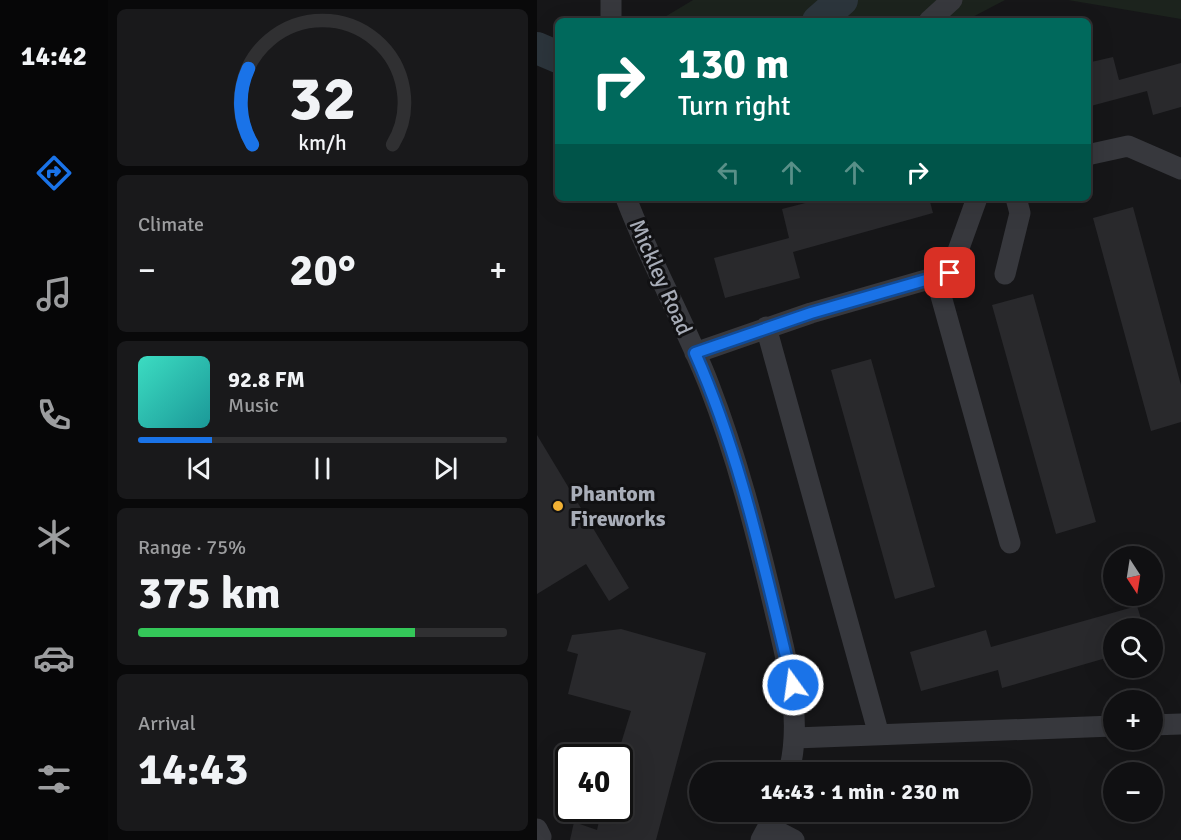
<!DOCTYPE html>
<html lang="en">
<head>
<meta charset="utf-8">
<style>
  body { margin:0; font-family:Signika,sans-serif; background:#19191b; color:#f1f3f6; height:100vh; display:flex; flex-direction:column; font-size:22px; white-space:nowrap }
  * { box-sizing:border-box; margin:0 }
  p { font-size:20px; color:#9c9d9f }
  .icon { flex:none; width:33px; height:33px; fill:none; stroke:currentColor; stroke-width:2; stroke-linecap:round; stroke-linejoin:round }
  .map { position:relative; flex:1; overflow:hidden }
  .sheet { display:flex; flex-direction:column; gap:9px; padding:9px; background:#09090a; width:429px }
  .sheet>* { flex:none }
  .guide { position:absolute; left:18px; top:18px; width:536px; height:183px; border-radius:9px; box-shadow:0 6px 24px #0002,0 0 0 2px #303032; background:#00695c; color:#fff; overflow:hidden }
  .needle { width:39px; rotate:168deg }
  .buttons { position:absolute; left:566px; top:546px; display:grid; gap:12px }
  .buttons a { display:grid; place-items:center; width:60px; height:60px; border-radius:50%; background:#101012; box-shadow:0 6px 24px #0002,0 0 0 2px #303032; font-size:30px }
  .speed { position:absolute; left:18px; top:744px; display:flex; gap:12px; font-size:30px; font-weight:700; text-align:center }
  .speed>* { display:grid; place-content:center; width:78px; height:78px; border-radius:50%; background:#101012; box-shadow:0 6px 24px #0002,0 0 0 2px #303032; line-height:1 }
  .speed .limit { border:3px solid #111; border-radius:9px; background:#fff; color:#111 }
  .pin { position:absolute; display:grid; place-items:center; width:51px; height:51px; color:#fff; margin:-26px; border-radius:12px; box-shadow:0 3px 9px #0006 }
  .me { position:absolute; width:66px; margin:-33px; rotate:346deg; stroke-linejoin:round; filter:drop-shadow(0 0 4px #0008) }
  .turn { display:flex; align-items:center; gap:21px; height:126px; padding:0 24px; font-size:27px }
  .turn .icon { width:78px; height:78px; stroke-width:2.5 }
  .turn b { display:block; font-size:42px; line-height:51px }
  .lanes { display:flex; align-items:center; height:57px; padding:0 24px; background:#0003; justify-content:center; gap:30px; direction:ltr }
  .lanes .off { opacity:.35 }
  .big { font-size:45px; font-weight:700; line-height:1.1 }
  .sheet .tile { flex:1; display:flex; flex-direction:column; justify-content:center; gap:9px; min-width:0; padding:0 21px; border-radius:9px; background:#19191b }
  .sheet .dial { align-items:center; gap:0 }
  .dial svg { height:156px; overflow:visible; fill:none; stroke:#303032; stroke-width:7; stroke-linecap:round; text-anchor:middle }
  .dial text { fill:#f1f3f6; stroke:none }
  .song { display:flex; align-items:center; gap:18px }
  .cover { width:72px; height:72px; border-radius:9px; background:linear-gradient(135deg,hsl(170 70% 55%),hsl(180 70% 35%)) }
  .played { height:6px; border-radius:3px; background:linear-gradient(90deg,#1a73e8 20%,#303032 20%) }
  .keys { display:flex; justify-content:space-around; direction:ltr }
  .heat { display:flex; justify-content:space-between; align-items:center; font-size:33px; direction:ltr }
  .charge { height:9px; border-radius:4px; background:linear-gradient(90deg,#34c759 75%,#303032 0) }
  .trip { position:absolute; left:152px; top:762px; width:342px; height:60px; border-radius:30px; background:#101012; box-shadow:0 6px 24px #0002,0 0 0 2px #303032; font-weight:700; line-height:60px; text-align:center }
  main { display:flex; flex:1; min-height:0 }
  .menu { display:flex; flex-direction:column; width:108px; justify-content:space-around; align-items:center; background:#060607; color:#9c9d9f }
  .menu .icon { width:42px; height:42px }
  .menu .selected { color:#1a73e8 }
  .menu b { font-size:27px; color:#f1f3f6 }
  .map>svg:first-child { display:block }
  .green { fill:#1c231d }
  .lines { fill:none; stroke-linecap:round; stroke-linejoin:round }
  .river { stroke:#2c353c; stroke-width:32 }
  .building { fill:#29292c }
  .minor { stroke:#37383d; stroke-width:21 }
  .route-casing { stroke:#114b97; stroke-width:15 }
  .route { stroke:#1a73e8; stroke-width:10 }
  .poi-dot { fill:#f2b134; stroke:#111113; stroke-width:2 }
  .labels { text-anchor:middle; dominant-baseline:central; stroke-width:6; stroke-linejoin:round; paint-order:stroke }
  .street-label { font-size:22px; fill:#a8adb8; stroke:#111113 }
  .poi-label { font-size:22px; font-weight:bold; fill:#a8adb8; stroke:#111113; text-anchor:start }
</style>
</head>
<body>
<main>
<nav class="menu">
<b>14:42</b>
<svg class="icon selected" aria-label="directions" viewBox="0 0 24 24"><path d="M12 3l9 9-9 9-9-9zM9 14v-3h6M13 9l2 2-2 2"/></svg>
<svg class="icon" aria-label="music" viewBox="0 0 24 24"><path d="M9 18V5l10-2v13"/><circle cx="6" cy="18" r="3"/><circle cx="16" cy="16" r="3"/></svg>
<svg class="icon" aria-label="phone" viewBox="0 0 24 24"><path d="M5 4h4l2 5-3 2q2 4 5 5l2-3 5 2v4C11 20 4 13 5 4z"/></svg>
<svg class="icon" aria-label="climate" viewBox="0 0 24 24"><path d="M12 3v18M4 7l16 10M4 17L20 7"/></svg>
<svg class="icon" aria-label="car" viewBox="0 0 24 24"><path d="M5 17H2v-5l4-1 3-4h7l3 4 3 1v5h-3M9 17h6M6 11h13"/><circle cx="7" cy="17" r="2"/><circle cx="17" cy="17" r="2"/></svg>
<svg class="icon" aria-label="filters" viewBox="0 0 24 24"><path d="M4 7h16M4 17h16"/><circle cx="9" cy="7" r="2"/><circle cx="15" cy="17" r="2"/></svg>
</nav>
<section class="sheet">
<div class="tile dial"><svg viewBox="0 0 100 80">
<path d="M14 69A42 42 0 1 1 86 69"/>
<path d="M14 69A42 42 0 0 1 12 30" stroke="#1a73e8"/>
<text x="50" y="56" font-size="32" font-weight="700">32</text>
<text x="50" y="72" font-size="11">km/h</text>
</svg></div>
<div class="tile"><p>Climate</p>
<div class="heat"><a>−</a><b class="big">20°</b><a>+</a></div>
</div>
<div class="tile">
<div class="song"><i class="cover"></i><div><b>92.8 FM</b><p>Music</p></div></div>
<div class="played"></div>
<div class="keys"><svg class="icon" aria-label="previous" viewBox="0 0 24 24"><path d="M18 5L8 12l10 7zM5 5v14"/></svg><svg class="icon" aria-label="pause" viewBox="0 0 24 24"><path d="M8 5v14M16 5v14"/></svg><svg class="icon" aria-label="next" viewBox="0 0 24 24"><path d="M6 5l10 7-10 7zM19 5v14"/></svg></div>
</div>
<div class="tile"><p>Range · 75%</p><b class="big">375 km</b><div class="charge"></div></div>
<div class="tile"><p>Arrival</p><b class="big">14:43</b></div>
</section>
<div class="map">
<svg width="644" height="840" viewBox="0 0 644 840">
  <rect width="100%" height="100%" fill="#161618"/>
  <!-- green -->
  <path class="green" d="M 156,0 L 468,0 L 428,21 L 121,21 Z
    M 531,0 L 644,0 L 644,19 Z"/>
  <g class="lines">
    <!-- river -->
    <path class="river" d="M 281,21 L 305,0
      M 0,48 L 21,57"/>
  </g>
  <!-- building -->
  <path class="building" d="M 576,57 L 582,80 L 644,63 L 644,107 L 616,115 L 610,91 L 550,107 L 550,63 Z
    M 288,198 L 392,198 L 396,213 L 256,252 L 263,278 L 188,298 L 177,258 L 252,238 L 245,209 Z
    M 596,207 L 644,385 L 644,422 L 614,431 L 556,218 Z
    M 496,294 L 559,522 L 519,534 L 455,305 Z
    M 334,359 L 398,587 L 358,599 L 294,370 Z
    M 0,435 L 92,588 L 72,601 L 49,564 L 0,594 Z
    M 600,606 L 607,628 L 576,628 L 576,656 L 465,688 L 461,670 L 384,691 L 373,652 L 449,630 L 454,647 Z
    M 84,629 L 169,653 L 119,840 L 33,840 L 37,822 L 60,830 L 65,808 L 82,808 L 82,750 L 94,711 L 31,694 L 41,654 L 30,651 L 35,635 Z"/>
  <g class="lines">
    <!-- minor -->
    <path class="minor" d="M 74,21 L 74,0
      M 392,21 L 415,0
      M 550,155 L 591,146 L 644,169
      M 89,198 C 113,262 147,321 172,385 C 200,457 219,532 237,607 C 250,662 266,716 252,772
      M 468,274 L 483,213 L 479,198
      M 399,278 L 473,543
      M 229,327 L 342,735
      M 158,353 L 274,313 L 413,273 L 440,198
      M 615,725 L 644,724
      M 258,738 L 576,726
      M 232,827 L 257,840
      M 0,829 L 4,837
      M 224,840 L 239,812"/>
  </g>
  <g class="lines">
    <defs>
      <path id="route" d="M 256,685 C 228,573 205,459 158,353 L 274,313 L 413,273"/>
    </defs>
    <!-- route casing -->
    <use href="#route" class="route-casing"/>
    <!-- route -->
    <use href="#route" class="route"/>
  </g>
  <!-- markers -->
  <circle class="poi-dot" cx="21" cy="506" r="6"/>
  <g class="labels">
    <!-- street labels -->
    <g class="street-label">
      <text transform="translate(124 277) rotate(66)">Mickley Road</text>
    </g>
    <!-- poi labels -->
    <g class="poi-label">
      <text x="33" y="493">Phantom<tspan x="33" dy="25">Fireworks</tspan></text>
    </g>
  </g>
</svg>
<div class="buttons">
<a><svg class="needle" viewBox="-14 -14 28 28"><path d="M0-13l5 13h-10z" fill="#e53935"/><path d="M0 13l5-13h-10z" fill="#9c9d9f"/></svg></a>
<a><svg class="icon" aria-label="search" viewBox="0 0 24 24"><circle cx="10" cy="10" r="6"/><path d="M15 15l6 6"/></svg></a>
<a>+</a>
<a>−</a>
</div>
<div class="speed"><div class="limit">40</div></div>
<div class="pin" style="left:413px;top:273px;background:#d93025"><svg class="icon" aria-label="arrive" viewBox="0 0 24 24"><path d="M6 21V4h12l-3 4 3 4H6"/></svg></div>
<svg class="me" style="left:256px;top:685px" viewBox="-20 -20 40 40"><circle r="17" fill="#1a73e8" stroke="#fff" stroke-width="3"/><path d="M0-11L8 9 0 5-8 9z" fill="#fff"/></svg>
<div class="trip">14:43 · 1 min · 230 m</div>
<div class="guide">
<div class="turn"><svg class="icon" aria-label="right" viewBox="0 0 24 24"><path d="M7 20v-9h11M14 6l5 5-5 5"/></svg><div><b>130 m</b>Turn right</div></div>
<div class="lanes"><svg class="icon off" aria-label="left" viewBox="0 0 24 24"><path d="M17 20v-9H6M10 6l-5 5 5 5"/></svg><svg class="icon off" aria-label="ahead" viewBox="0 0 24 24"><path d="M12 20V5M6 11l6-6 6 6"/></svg><svg class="icon off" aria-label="ahead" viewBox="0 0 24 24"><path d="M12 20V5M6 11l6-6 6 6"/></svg><svg class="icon" aria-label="right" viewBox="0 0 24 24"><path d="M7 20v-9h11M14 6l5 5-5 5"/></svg></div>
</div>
</div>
</main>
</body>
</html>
